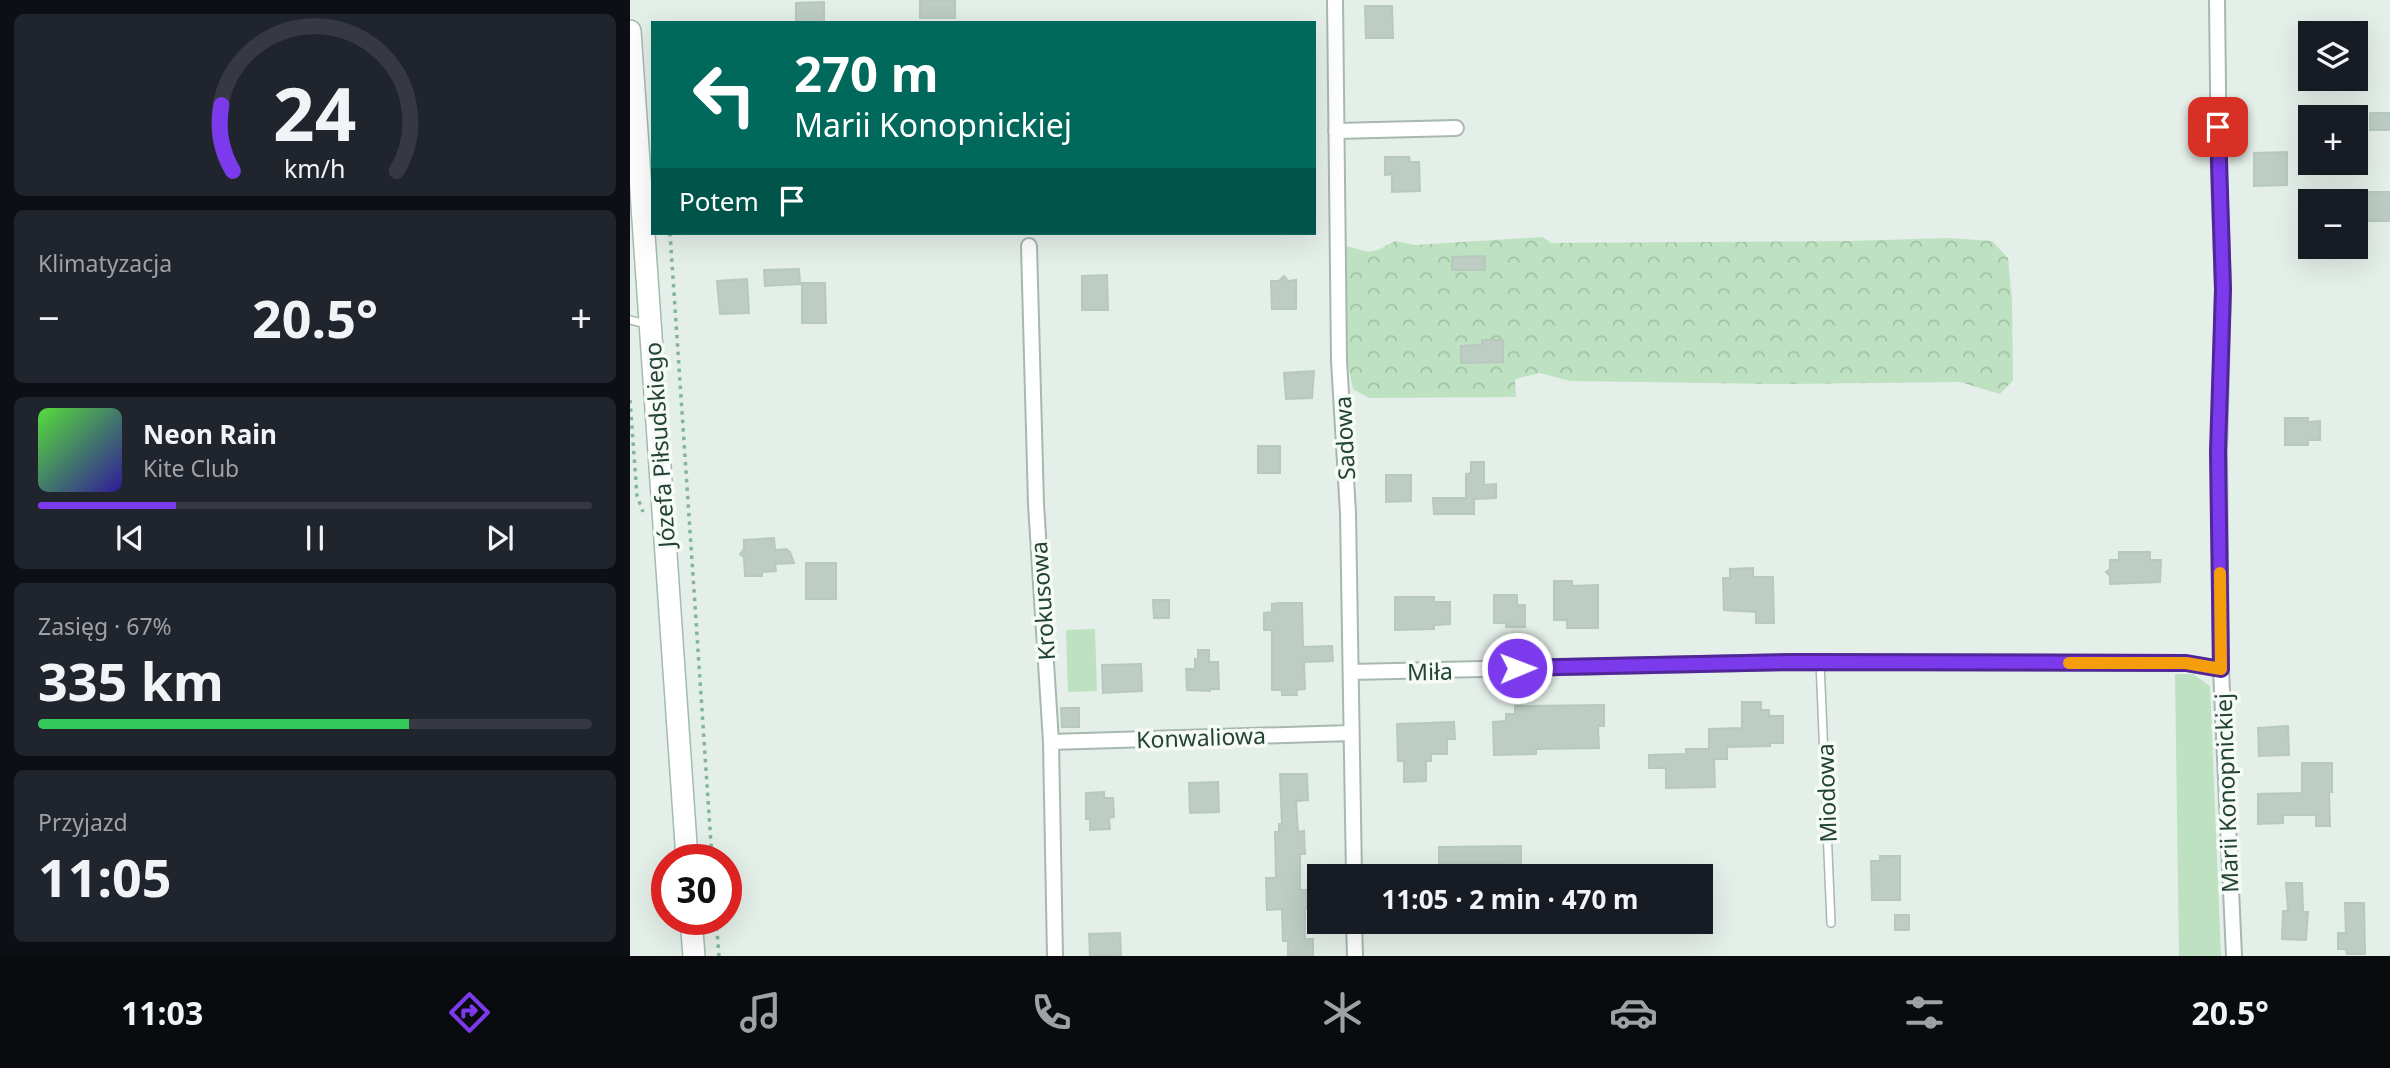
<!DOCTYPE html>
<html lang="pl">
<head>
<meta charset="utf-8">
<style>
  body { margin:0; font-family:"Noto Sans",sans-serif; background:#20242c; color:#f1f3f6; height:100vh; display:flex; flex-direction:column; font-size:26px; white-space:nowrap }
  * { box-sizing:border-box; margin:0 }
  p { font-size:23px; color:#9ea1a6 }
  .icon { flex:none; width:38px; height:38px; fill:none; stroke:currentColor; stroke-width:2; stroke-linecap:round; stroke-linejoin:round }
  .map { position:relative; flex:1; overflow:hidden }
  .drawer { display:flex; flex-direction:column; gap:14px; padding:14px; background:#0d0f14; width:630px }
  .drawer>* { flex:none }
  .hud { position:absolute; left:21px; top:21px; width:665px; height:214px; border-radius:0px; box-shadow:0 7px 28px #0002; background:#00695c; color:#fff; overflow:hidden }
  .buttons { position:absolute; left:1668px; top:21px; display:grid; gap:14px }
  .buttons a { display:grid; place-items:center; width:70px; height:70px; border-radius:0px; background:#171b24; box-shadow:0 7px 28px #0002; font-size:35px }
  .speed { position:absolute; left:21px; top:844px; display:flex; gap:14px; font-size:35px; font-weight:700; text-align:center }
  .speed>* { display:grid; place-content:center; width:91px; height:91px; border-radius:50%; background:#171b24; box-shadow:0 7px 28px #0002; line-height:1 }
  .speed .limit { border:10px solid #d22; background:#fff; color:#111 }
  .pin { position:absolute; display:grid; place-items:center; width:60px; height:60px; color:#fff; margin:-30px; border-radius:14px; box-shadow:0 4px 10px #0006 }
  .me { position:absolute; width:77px; margin:-38px; rotate:89deg; stroke-linejoin:round; filter:drop-shadow(0 0 5px #0008) }
  .turn { display:flex; align-items:center; gap:24px; height:147px; padding:0 28px; font-size:32px }
  .turn .icon { width:91px; height:91px; stroke-width:2.5 }
  .turn b { display:block; font-size:49px; line-height:60px }
  .then { display:flex; align-items:center; height:66px; padding:0 28px; background:#0003; gap:14px; font-size:26px }
  .big { font-size:52px; font-weight:700; line-height:1.1 }
  .drawer .card { flex:1; display:flex; flex-direction:column; justify-content:center; gap:10px; min-width:0; padding:0 24px; border-radius:10px; background:#20242c }
  .drawer .dial { align-items:center; gap:0 }
  .dial svg { height:182px; overflow:visible; fill:none; stroke:#363941; stroke-width:7; stroke-linecap:round; text-anchor:middle }
  .dial text { fill:#f1f3f6; stroke:none }
  .song { display:flex; align-items:center; gap:21px }
  .cover { width:84px; height:84px; border-radius:10px; background:linear-gradient(135deg,hsl(110 70% 55%),hsl(250 70% 35%)) }
  .played { height:7px; border-radius:4px; background:linear-gradient(90deg,#7c3aed 25%,#363941 25%) }
  .keys { display:flex; justify-content:space-around; direction:ltr }
  .heat { display:flex; justify-content:space-between; align-items:center; font-size:38px; direction:ltr }
  .charge { height:10px; border-radius:5px; background:linear-gradient(90deg,#34c759 67%,#363941 0) }
  .trip { position:absolute; left:677px; top:864px; width:406px; height:70px; border-radius:0px; background:#171b24; box-shadow:0 7px 28px #0002; font-weight:700; line-height:70px; text-align:center }
  .menu { display:flex; height:112px; justify-content:space-around; align-items:center; background:#090b0e; color:#9ea1a6 }
  .menu .icon { width:49px; height:49px }
  .menu .current { color:#7c3aed }
  .menu b { font-size:32px; color:#f1f3f6 }
  main { display:flex; flex:1; min-height:0 }
  .map>svg:first-child { display:block }
  .green { fill:#bde1c1 }
  .forest { fill:url(#forest-crowns) }
  .building { fill:#bdcdc4; stroke:#b7c9bf; stroke-width:2 }
  .lines { fill:none; stroke-linecap:round; stroke-linejoin:round }
  .service-casing { stroke:#a7b8af; stroke-width:10 }
  .minor-casing { stroke:#a7b8af; stroke-width:18 }
  .secondary-casing { stroke:#a3bbaf; stroke-width:24 }
  .path { stroke:#84b49d; stroke-width:3.5; stroke-dasharray:3.5 5; stroke-linecap:butt }
  .service { stroke:#fff; stroke-width:7 }
  .minor { stroke:#fff; stroke-width:14 }
  .secondary { stroke:#fff; stroke-width:21 }
  .route-casing { stroke:#51269a; stroke-width:18 }
  .route { stroke:#7c3aed; stroke-width:12 }
  .slow { stroke:#f59e0b; stroke-width:12 }
  .labels { text-anchor:middle; dominant-baseline:central; stroke-width:7; stroke-linejoin:round; paint-order:stroke }
  .street-label { font-size:23px; fill:#234335; stroke:#f6fbf8 }
</style>
</head>
<body>
<main>
<section class="drawer">
<div class="card dial"><svg viewBox="0 0 100 80">
<path d="M14 69A42 42 0 1 1 86 69"/>
<path d="M14 69A42 42 0 0 1 9 40" stroke="#7c3aed"/>
<text x="50" y="56" font-size="32" font-weight="700">24</text>
<text x="50" y="72" font-size="11">km/h</text>
</svg></div>
<div class="card"><p>Klimatyzacja</p>
<div class="heat"><a>−</a><b class="big">20.5°</b><a>+</a></div>
</div>
<div class="card">
<div class="song"><i class="cover"></i><div><b>Neon Rain</b><p>Kite Club</p></div></div>
<div class="played"></div>
<div class="keys"><svg class="icon" aria-label="previous" viewBox="0 0 24 24"><path d="M18 5L8 12l10 7zM5 5v14"/></svg><svg class="icon" aria-label="pause" viewBox="0 0 24 24"><path d="M8 5v14M16 5v14"/></svg><svg class="icon" aria-label="next" viewBox="0 0 24 24"><path d="M6 5l10 7-10 7zM19 5v14"/></svg></div>
</div>
<div class="card"><p>Zasięg · 67%</p><b class="big">335 km</b><div class="charge"></div></div>
<div class="card"><p>Przyjazd</p><b class="big">11:05</b></div>
</section>
<div class="map">
<svg width="1760" height="956" viewBox="0 0 1760 956">
  <defs>
    <pattern id="forest-crowns" width="20" height="18" patternUnits="userSpaceOnUse" patternTransform="scale(1.75)"><rect width="20" height="18" fill="#bde1c1"/><path d="M2 6a3 3 0 1 1 6 0M12 15a3 3 0 1 1 6 0" fill="none" stroke="#a2c2a6"/></pattern>
  </defs>
  <rect width="100%" height="100%" fill="#e5efe9"/>
  <!-- green -->
  <path class="green" d="M 465,629 L 467,691 L 438,692 L 436,630 Z
    M 1545,674 L 1563,674 L 1580,686 L 1591,956 L 1549,956 Z"/>
  <!-- forest -->
  <path class="forest" d="M 913,237 L 921,243 L 1218,241 L 1319,238 L 1362,241 L 1378,258 L 1382,301 L 1383,380 L 1370,394 L 1330,382 L 1153,384 L 940,381 L 910,373 L 885,379 L 886,397 L 739,398 L 723,389 L 718,364 L 713,253 L 716,246 L 739,252 L 748,250 L 765,241 L 785,245 Z"/>
  <!-- building -->
  <path class="building" d="M 290,0 L 325,0 L 325,18 L 290,18 Z
    M 194,2 L 194,23 L 166,23 L 166,3 Z
    M 735,6 L 762,6 L 763,38 L 736,38 Z
    M 1740,113 L 1760,113 L 1760,130 L 1740,130 Z
    M 1657,152 L 1657,185 L 1624,186 L 1624,153 Z
    M 755,157 L 779,157 L 780,162 L 789,162 L 790,191 L 762,192 L 762,174 L 755,175 Z
    M 1726,192 L 1760,192 L 1760,221 L 1726,221 Z
    M 855,256 L 855,270 L 822,270 L 822,257 Z
    M 169,269 L 170,284 L 135,286 L 134,270 Z
    M 477,275 L 478,310 L 452,310 L 452,276 Z
    M 654,276 L 658,281 L 666,280 L 666,309 L 642,309 L 641,281 L 649,281 Z
    M 117,279 L 119,313 L 90,314 L 87,281 Z
    M 172,283 L 195,283 L 196,323 L 172,323 Z
    M 852,340 L 873,340 L 873,362 L 831,363 L 831,346 L 852,345 Z
    M 684,371 L 682,398 L 656,399 L 654,373 Z
    M 1655,418 L 1678,418 L 1678,422 L 1690,421 L 1690,440 L 1678,440 L 1678,445 L 1655,445 Z
    M 628,446 L 650,446 L 650,473 L 628,473 Z
    M 841,462 L 854,462 L 854,485 L 866,484 L 866,498 L 844,499 L 844,514 L 804,514 L 803,498 L 836,498 L 836,474 L 841,473 Z
    M 756,475 L 781,475 L 781,501 L 756,502 Z
    M 144,538 L 145,550 L 156,549 L 160,552 L 164,563 L 145,564 L 146,571 L 132,572 L 132,576 L 115,576 L 114,557 L 110,554 L 114,549 L 114,540 Z
    M 1489,552 L 1520,552 L 1520,560 L 1531,560 L 1530,582 L 1480,584 L 1480,576 L 1476,572 L 1480,569 L 1480,560 L 1489,560 Z
    M 176,563 L 206,563 L 206,599 L 176,599 Z
    M 1123,568 L 1123,577 L 1143,577 L 1144,623 L 1126,623 L 1126,612 L 1094,610 L 1093,578 L 1100,578 L 1100,569 Z
    M 924,581 L 942,581 L 942,586 L 968,585 L 968,628 L 937,628 L 937,620 L 924,620 Z
    M 864,595 L 887,595 L 887,605 L 895,605 L 895,627 L 876,627 L 876,623 L 864,623 Z
    M 765,597 L 804,597 L 804,602 L 820,602 L 820,624 L 804,625 L 804,629 L 765,630 Z
    M 523,600 L 539,600 L 539,618 L 524,618 Z
    M 650,603 L 672,603 L 673,647 L 702,646 L 703,661 L 674,662 L 675,689 L 666,690 L 667,695 L 652,695 L 652,690 L 642,690 L 642,630 L 634,630 L 634,613 L 642,612 L 642,604 Z
    M 568,650 L 579,650 L 579,662 L 588,662 L 589,689 L 580,689 L 580,691 L 557,690 L 556,669 L 565,669 L 565,659 L 568,659 Z
    M 511,664 L 512,691 L 473,693 L 472,665 Z
    M 1112,702 L 1131,702 L 1131,710 L 1139,710 L 1139,716 L 1153,716 L 1153,743 L 1140,743 L 1140,746 L 1097,747 L 1097,759 L 1084,759 L 1085,787 L 1036,788 L 1036,768 L 1019,768 L 1019,755 L 1056,754 L 1056,749 L 1079,749 L 1079,729 L 1112,728 Z
    M 974,705 L 974,726 L 968,726 L 969,748 L 906,749 L 906,754 L 864,755 L 863,722 L 876,721 L 876,714 L 885,714 L 885,706 Z
    M 431,708 L 449,708 L 449,727 L 432,727 Z
    M 824,722 L 825,739 L 817,739 L 817,754 L 801,754 L 801,761 L 796,761 L 796,781 L 774,782 L 774,761 L 768,761 L 767,724 Z
    M 1658,726 L 1659,755 L 1629,756 L 1628,728 Z
    M 1672,763 L 1702,763 L 1702,792 L 1699,792 L 1700,826 L 1686,826 L 1686,815 L 1653,815 L 1653,823 L 1628,824 L 1628,794 L 1672,793 Z
    M 650,774 L 677,774 L 678,800 L 666,801 L 668,832 L 674,831 L 675,854 L 670,854 L 670,890 L 682,890 L 683,908 L 675,909 L 675,939 L 683,939 L 683,956 L 658,956 L 658,941 L 653,941 L 652,909 L 637,910 L 636,878 L 646,878 L 645,832 L 649,832 L 649,824 L 652,824 Z
    M 588,782 L 589,812 L 560,813 L 559,783 Z
    M 474,792 L 474,798 L 483,798 L 484,817 L 479,818 L 480,829 L 460,830 L 460,819 L 456,819 L 456,793 Z
    M 891,846 L 891,877 L 875,877 L 875,863 L 809,863 L 809,847 Z
    M 1250,856 L 1270,856 L 1270,900 L 1242,900 L 1241,861 L 1250,861 Z
    M 1656,883 L 1672,883 L 1673,912 L 1678,912 L 1676,940 L 1652,939 L 1653,911 L 1658,911 Z
    M 1715,903 L 1734,903 L 1735,954 L 1717,954 L 1716,949 L 1708,949 L 1708,933 L 1716,933 Z
    M 1265,915 L 1279,915 L 1279,930 L 1265,930 Z
    M 490,933 L 491,956 L 460,956 L 459,934 Z"/>
  <g class="lines">
    <defs>
      <path id="service" d="M 0,320 L 16,324
        M 1190,662 L 1201,923"/>
      <path id="minor" d="M 705,0 L 709,360 L 718,513 L 724,877
        M 1587,0 L 1589,176 L 1593,289 L 1589,451 L 1591,669 L 1604,956
        M 706,131 L 826,128
        M 399,246 L 406,504 L 421,742 L 425,956
        M 721,672 L 1164,662 L 1556,663 L 1591,669
        M 421,742 L 721,733
        M 724,922 L 725,956"/>
      <path id="secondary" d="M 0,31 L 57,859
        M 61,919 L 64,956"/>
    </defs>
    <!-- service casing -->
    <use href="#service" class="service-casing"/>
    <!-- minor casing -->
    <use href="#minor" class="minor-casing"/>
    <!-- secondary casing -->
    <use href="#secondary" class="secondary-casing"/>
    <!-- path -->
    <path class="path" d="M 40,233 L 82,859
      M 0,400 L 7,496 L 13,512
      M 86,919 L 89,956"/>
    <!-- service -->
    <use href="#service" class="service"/>
    <!-- minor -->
    <use href="#minor" class="minor"/>
    <!-- secondary -->
    <use href="#secondary" class="secondary"/>
  </g>
  <g class="lines">
    <defs>
      <path id="route" d="M 887,668 L 1164,662 L 1556,663 L 1591,669 L 1588,451 L 1593,289 L 1588,127"/>
    </defs>
    <!-- route casing -->
    <use href="#route" class="route-casing"/>
    <!-- route -->
    <use href="#route" class="route"/>
    <!-- slow -->
    <path class="slow" d="M 1439,663 L 1556,663 L 1591,669 L 1590,573"/>
  </g>
  <g class="labels">
    <!-- street labels -->
    <g class="street-label">
      <text transform="translate(714 438) rotate(-93)">Sadowa</text>
      <text transform="translate(29 445) rotate(-94)">Józefa Piłsudskiego</text>
      <text transform="translate(412 601) rotate(-94)">Krokusowa</text>
      <text transform="translate(800 671) rotate(-1)">Miła</text>
      <text transform="translate(571 737) rotate(-2)">Konwaliowa</text>
      <text transform="translate(1196 793) rotate(-92)">Miodowa</text>
      <text transform="translate(1596 793) rotate(-92)">Marii Konopnickiej</text>
    </g>
  </g>
</svg>
<div class="buttons">
<a><svg class="icon" aria-label="layers" viewBox="0 0 24 24"><path d="M12 4l9 5-9 5-9-5zM3 14l9 5 9-5"/></svg></a>
<a>+</a>
<a>−</a>
</div>
<div class="speed"><div class="limit">30</div></div>
<div class="pin" style="left:1588px;top:127px;background:#d93025"><svg class="icon" aria-label="arrive" viewBox="0 0 24 24"><path d="M6 21V4h12l-3 4 3 4H6"/></svg></div>
<svg class="me" style="left:887px;top:668px" viewBox="-20 -20 40 40"><circle r="17" fill="#7c3aed" stroke="#fff" stroke-width="3"/><path d="M0-11L8 9 0 5-8 9z" fill="#fff"/></svg>
<div class="trip">11:05 · 2 min · 470 m</div>
<div class="hud">
<div class="turn"><svg class="icon" aria-label="left" viewBox="0 0 24 24"><path d="M17 20v-9H6M10 6l-5 5 5 5"/></svg><div><b>270 m</b>Marii Konopnickiej</div></div>
<div class="then">Potem<svg class="icon" aria-label="arrive" viewBox="0 0 24 24"><path d="M6 21V4h12l-3 4 3 4H6"/></svg></div>
</div>
</div>
</main>
<nav class="menu">
<b>11:03</b>
<svg class="icon current" aria-label="directions" viewBox="0 0 24 24"><path d="M12 3l9 9-9 9-9-9zM9 14v-3h6M13 9l2 2-2 2"/></svg>
<svg class="icon" aria-label="music" viewBox="0 0 24 24"><path d="M9 18V5l10-2v13"/><circle cx="6" cy="18" r="3"/><circle cx="16" cy="16" r="3"/></svg>
<svg class="icon" aria-label="phone" viewBox="0 0 24 24"><path d="M5 4h4l2 5-3 2q2 4 5 5l2-3 5 2v4C11 20 4 13 5 4z"/></svg>
<svg class="icon" aria-label="climate" viewBox="0 0 24 24"><path d="M12 3v18M4 7l16 10M4 17L20 7"/></svg>
<svg class="icon" aria-label="car" viewBox="0 0 24 24"><path d="M5 17H2v-5l4-1 3-4h7l3 4 3 1v5h-3M9 17h6M6 11h13"/><circle cx="7" cy="17" r="2"/><circle cx="17" cy="17" r="2"/></svg>
<svg class="icon" aria-label="filters" viewBox="0 0 24 24"><path d="M4 7h16M4 17h16"/><circle cx="9" cy="7" r="2"/><circle cx="15" cy="17" r="2"/></svg>
<b>20.5°</b>
</nav>
</body>
</html>
